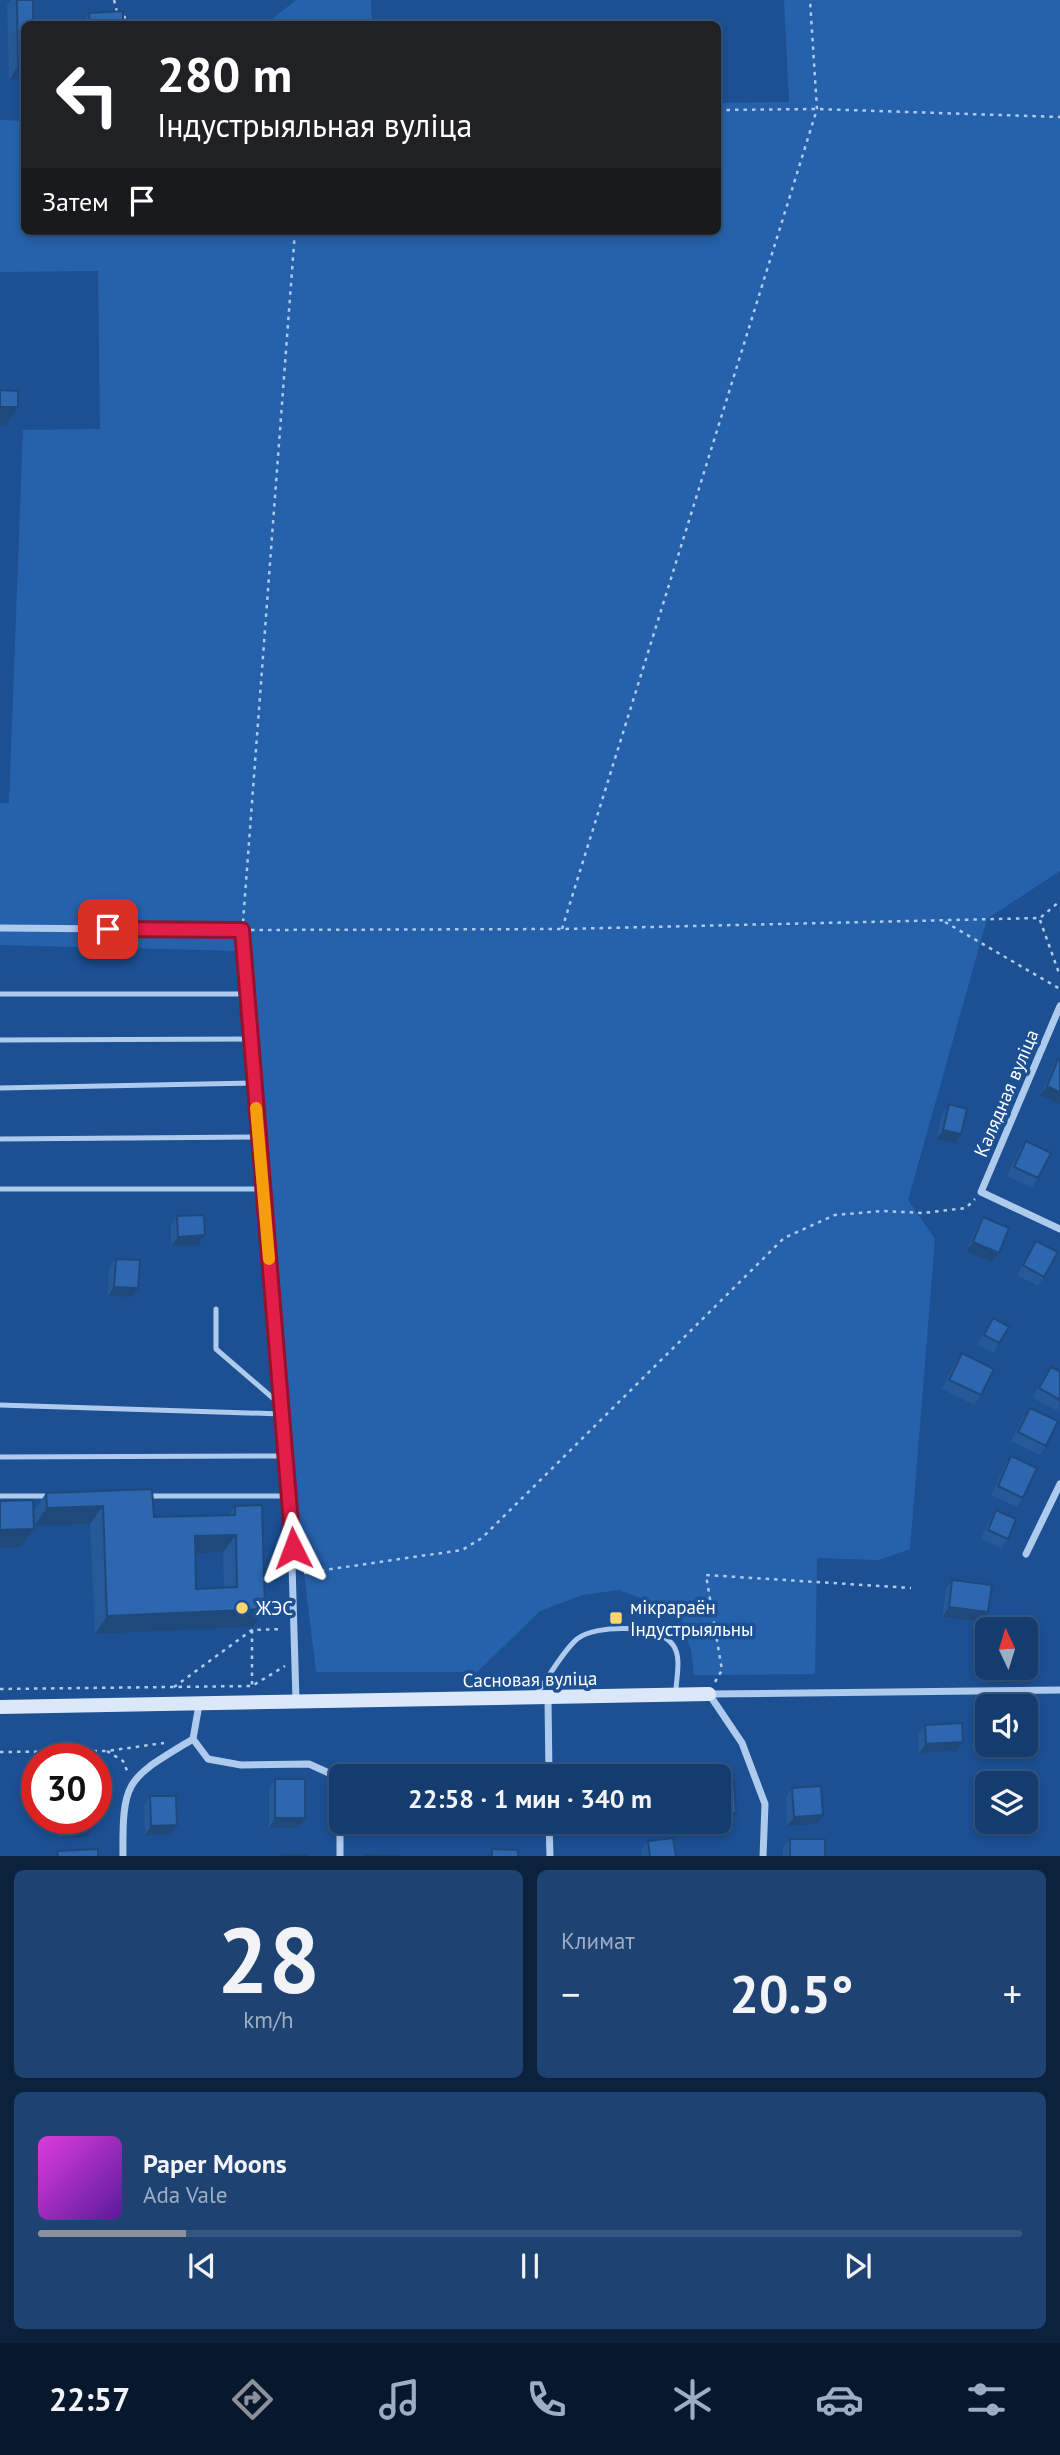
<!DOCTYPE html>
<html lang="ru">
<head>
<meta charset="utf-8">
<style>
  body { margin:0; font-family:"PT Sans",sans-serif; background:#1e4373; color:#f1f3f6; height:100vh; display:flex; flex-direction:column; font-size:26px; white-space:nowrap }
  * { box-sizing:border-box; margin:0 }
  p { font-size:23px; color:#9dadc2 }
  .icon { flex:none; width:38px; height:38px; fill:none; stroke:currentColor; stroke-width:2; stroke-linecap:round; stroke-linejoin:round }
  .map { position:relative; height:1856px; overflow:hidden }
  .panel { display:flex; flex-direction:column; gap:14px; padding:14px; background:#0c213c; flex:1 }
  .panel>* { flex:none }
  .banner { position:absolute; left:21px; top:21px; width:700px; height:214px; border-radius:10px; box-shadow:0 4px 10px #0003,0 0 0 2px #345681; background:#202124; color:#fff; overflow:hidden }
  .needle { width:46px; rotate:356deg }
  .tools { position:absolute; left:975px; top:1617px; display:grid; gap:14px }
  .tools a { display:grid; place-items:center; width:63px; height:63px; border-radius:10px; background:#153c6e; box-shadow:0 4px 10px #0003,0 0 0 2px #345681; font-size:35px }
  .speed { position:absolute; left:21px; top:1743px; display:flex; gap:14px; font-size:35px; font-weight:700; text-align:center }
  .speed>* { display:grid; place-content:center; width:91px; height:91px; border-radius:50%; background:#153c6e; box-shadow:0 4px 10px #0003,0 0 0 2px #345681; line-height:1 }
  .speed .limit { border:10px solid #d22; background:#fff; color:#111 }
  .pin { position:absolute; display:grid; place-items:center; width:60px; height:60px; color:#fff; margin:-30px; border-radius:14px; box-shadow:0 4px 10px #0006 }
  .me { position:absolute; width:77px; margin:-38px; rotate:357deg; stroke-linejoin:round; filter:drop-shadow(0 0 5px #0008) }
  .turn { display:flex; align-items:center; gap:24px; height:147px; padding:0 21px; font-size:32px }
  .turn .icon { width:91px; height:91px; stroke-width:2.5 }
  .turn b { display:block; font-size:49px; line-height:60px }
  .then { display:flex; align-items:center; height:66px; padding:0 21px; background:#0003; gap:14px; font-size:26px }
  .big { font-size:52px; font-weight:700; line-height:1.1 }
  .panel .card { flex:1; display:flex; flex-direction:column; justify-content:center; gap:10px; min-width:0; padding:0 24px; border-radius:10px; background:#1e4373 }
  .panel .dial { align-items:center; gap:0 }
  .dial b { font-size:91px; line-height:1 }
  .song { display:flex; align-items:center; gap:21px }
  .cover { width:84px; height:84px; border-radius:10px; background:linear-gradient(135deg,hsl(300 70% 55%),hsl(270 70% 35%)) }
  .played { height:7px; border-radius:4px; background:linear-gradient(90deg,#8c9099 15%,#345681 15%) }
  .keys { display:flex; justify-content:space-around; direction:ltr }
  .heat { display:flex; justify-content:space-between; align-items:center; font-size:38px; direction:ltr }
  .panel .tiles { flex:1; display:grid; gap:14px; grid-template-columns:1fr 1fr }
  .card:last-child { grid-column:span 2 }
  .trip { position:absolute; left:329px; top:1764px; width:402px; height:70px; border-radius:10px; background:#153c6e; box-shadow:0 4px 10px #0003,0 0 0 2px #345681; font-weight:700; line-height:70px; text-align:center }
  .menu { display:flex; height:112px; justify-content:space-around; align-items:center; background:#08182c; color:#9dadc2 }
  .menu .icon { width:49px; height:49px }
  .menu .on { color:#8c9099 }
  .menu b { font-size:32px; color:#f1f3f6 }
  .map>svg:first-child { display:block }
  .green { fill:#2662ab }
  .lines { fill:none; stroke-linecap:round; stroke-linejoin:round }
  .path { stroke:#aecbee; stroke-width:2.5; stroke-dasharray:3.5 5; stroke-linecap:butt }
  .lane { stroke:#aecbee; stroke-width:5 }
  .street { stroke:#aecbee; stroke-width:7 }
  .secondary { stroke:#dbe8fa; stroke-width:14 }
  .wall { fill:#265997; fill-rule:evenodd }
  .shaded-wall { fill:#1f487b }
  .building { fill:#2c67b0; stroke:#1f487b; stroke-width:2; fill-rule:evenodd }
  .route-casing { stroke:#92132f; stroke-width:18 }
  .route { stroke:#e11d48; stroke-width:12 }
  .slow { stroke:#f59e0b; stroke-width:12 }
  .poi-dot { fill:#fed46c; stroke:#1c5093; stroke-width:2.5 }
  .labels { text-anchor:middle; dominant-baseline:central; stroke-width:7; stroke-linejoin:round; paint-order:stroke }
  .street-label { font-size:19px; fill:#fff; stroke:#1c5093 }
  .poi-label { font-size:19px; fill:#fff; stroke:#1c5093; text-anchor:start }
</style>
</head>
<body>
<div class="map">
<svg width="1060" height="1857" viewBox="0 0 1060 1857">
  <rect width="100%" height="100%" fill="#1c5093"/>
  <!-- green -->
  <path class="green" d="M 296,0 L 371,0 L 372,24 L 266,24 Z
    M 784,0 L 1060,0 L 1060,871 L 987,919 L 908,1200 L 935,1239 L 910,1549 L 879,1560 L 817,1558 L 815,1674 L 694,1675 L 691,1650 L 680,1621 L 656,1604 L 619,1590 L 582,1595 L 540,1611 L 477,1672 L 316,1672 L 281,1382 L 241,951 L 0,945 L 0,803 L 9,803 L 23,430 L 100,429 L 98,271 L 0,272 L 0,120 L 24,121 L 24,231 L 718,231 L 718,103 L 789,102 Z"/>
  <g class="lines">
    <!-- path -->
    <path class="path" d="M 114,0 L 117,12
      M 123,16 L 134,24
      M 718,110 L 817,109 L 1060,117
      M 1040,920 L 1060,976
      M 243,922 L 295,231
      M 945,922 L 1060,989
      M 562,929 L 817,109 L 810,0
      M 251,930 L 562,929 L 1040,918 L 1060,901
      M 304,1573 L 462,1550 L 482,1538 L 784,1238 L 835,1215 L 882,1211 L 923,1213 L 966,1208 L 975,1199
      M 252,1630 L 252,1686
      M 715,1682 L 722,1670 L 706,1575 L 911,1588
      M 174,1687 L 252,1630 L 282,1629
      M 0,1689 L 252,1686 L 285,1666
      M 107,1751 L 123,1761 L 128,1773
      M 0,1752 L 107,1751 L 164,1743"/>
    <!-- lane -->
    <path class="lane" d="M 0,994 L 247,994
      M 0,1040 L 251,1039
      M 0,1088 L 254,1083
      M 0,1139 L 258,1137
      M 0,1189 L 263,1189
      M 216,1309 L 216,1349 L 282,1406
      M 0,1405 L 282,1414
      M 0,1457 L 286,1456
      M 0,1496 L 52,1496
      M 146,1496 L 290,1496
      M 535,1696 C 548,1679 561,1653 577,1639 C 596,1624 659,1624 673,1645 C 682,1657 676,1678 676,1692"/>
    <!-- street -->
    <path class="street" d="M 0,928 L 242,930 L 290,1496 L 296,1700
      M 1060,1006 L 981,1192 L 1060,1229
      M 1026,1554 L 1060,1484
      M 709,1694 L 742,1743 L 765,1804 L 763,1857
      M 710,1694 L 1060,1690
      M 548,1699 L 549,1776
      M 193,1739 L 199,1705
      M 549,1822 L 550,1857
      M 123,1857 C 122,1777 128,1779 193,1739 L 208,1759 L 241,1765 L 309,1764 L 329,1773 L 340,1792 L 340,1857"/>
    <!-- secondary -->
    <path class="secondary" d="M 0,1707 L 709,1694"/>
  </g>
  <!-- wall -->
  <path class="wall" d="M 11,0 L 33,0 L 24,24 L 24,79 L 9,80 L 7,5 Z
    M 89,13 L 123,24 L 81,24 Z
    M 1058,1059 L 1060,1060 L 1060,1104 L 1040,1096 L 1052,1068 Z
    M 949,1104 L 955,1143 L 936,1139 L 942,1114 Z
    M 1026,1141 L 1038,1178 L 1032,1188 L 1007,1176 L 1019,1150 Z
    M 177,1216 L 205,1235 L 199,1245 L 171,1246 L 171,1225 Z
    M 983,1217 L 992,1262 L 966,1251 L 977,1227 Z
    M 1036,1241 L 1044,1277 L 1038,1286 L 1017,1275 L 1030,1250 Z
    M 116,1259 L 138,1288 L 131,1297 L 108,1296 L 109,1268 Z
    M 993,1318 L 999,1343 L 993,1353 L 977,1344 Z
    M 962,1353 L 981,1395 L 974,1405 L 942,1389 L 955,1363 Z
    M 1051,1367 L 1060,1372 L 1059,1412 L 1033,1398 L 1044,1376 Z
    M 1030,1408 L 1046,1446 L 1040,1455 L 1011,1441 L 1023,1417 Z
    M 1011,1456 L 1023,1498 L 1017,1507 L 991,1495 L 1005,1465 Z
    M 46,1493 L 154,1517 L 229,1515 L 235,1506 L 265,1609 L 253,1627 L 95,1634 L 90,1524 L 34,1526 L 34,1511 ZM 223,1552 L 224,1588 L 196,1589 L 195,1553 Z
    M 996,1510 L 1008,1539 L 1001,1548 L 981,1539 L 990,1519 Z
    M 952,1580 L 982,1622 L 942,1617 L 946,1589 Z
    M 925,1725 L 963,1742 L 956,1751 L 919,1753 L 918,1735 Z
    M 275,1779 L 305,1818 L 298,1828 L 269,1828 L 269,1789 Z
    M 792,1788 L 823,1815 L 816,1824 L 787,1826 L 786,1797 Z
    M 150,1796 L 171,1835 L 145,1835 L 144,1806 Z
    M 61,1818 L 93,1818 L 87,1837 L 61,1838 Z
    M 790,1839 L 825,1857 L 783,1857 L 783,1848 Z
    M 648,1841 L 676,1857 L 642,1857 L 641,1850 Z"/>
  <!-- shaded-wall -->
  <path class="shaded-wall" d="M 18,66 L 24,66 L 24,79 L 9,80 Z
    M 0,407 L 18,407 L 5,425 L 0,425 Z
    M 1047,1086 L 1060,1092 L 1060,1104 L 1040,1096 Z
    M 943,1130 L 961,1134 L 955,1143 L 936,1139 Z
    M 205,1235 L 199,1245 L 171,1246 L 178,1237 Z
    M 973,1242 L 999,1253 L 992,1262 L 966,1251 Z
    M 114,1287 L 138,1288 L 131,1297 L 108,1296 Z
    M 103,1506 L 90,1524 L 34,1526 L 47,1508 Z
    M 34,1529 L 21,1547 L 0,1548 L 0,1530 Z
    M 236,1535 L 223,1552 L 182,1554 L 195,1536 Z
    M 949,1607 L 988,1612 L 982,1622 L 942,1617 Z
    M 265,1609 L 253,1627 L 95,1634 L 107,1616 Z
    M 963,1742 L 956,1751 L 919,1753 L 926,1744 Z
    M 736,1813 L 729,1822 L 700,1824 L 702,1822 L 719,1822 L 719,1814 Z
    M 823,1815 L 816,1824 L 787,1826 L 794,1817 Z
    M 275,1818 L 305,1818 L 298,1828 L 269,1828 Z
    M 177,1825 L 171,1835 L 145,1835 L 151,1826 Z
    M 68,1828 L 94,1828 L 87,1837 L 61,1838 Z"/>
  <!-- building -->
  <path class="building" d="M 17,0 L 33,0 L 33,24 L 24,24 L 24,66 L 18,66 Z
    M 123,11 L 123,24 L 90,24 L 89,13 Z
    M 0,390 L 18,391 L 18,407 L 0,407 Z
    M 1058,1059 L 1060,1060 L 1060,1092 L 1047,1086 Z
    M 949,1104 L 967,1109 L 961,1134 L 943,1130 Z
    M 1026,1141 L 1051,1153 L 1038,1178 L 1014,1167 Z
    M 204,1215 L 205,1235 L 178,1237 L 177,1216 Z
    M 983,1217 L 1009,1228 L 999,1253 L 973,1242 Z
    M 1036,1241 L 1058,1252 L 1044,1277 L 1023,1265 Z
    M 116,1259 L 140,1260 L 138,1288 L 114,1287 Z
    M 993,1318 L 1009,1327 L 999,1343 L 984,1335 Z
    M 962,1353 L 994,1369 L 981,1395 L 949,1380 Z
    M 1051,1367 L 1060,1372 L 1060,1400 L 1039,1388 Z
    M 1030,1408 L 1058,1421 L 1046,1446 L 1018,1432 Z
    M 1011,1456 L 1037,1468 L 1023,1498 L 998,1486 Z
    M 152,1489 L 154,1517 L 235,1515 L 235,1506 L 262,1505 L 265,1609 L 107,1616 L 103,1506 L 47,1508 L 46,1493 ZM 236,1535 L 237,1587 L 196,1589 L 195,1536 Z
    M 33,1500 L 34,1529 L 0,1530 L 0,1501 Z
    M 996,1510 L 1016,1519 L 1008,1539 L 988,1530 Z
    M 952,1580 L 992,1585 L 988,1612 L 949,1607 Z
    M 962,1723 L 963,1742 L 926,1744 L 925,1725 Z
    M 275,1779 L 305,1779 L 305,1818 L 275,1818 Z
    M 734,1783 L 736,1813 L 719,1814 L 719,1784 Z
    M 821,1786 L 823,1815 L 794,1817 L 792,1788 Z
    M 150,1796 L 176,1796 L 177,1825 L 151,1826 Z
    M 68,1818 L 93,1818 L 94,1828 L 68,1828 Z
    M 673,1838 L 676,1857 L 650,1857 L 648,1841 Z
    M 790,1839 L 825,1839 L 825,1857 L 790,1857 Z
    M 98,1849 L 98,1857 L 58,1857 L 57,1851 Z
    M 492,1849 L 518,1850 L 518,1857 L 492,1857 Z
    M 282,1855 L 308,1855 L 308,1857 L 282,1857 Z
    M 364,1855 L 398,1856 L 364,1857 Z"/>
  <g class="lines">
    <defs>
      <path id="route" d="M 108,929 L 242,930 L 293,1548"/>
    </defs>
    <!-- route casing -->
    <use href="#route" class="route-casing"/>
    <!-- route -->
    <use href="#route" class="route"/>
    <!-- slow -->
    <path class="slow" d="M 256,1108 L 269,1259"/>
  </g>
  <!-- markers -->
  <g class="poi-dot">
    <circle cx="242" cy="1608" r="7"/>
    <rect x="609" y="1611" width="14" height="14" rx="3.5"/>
  </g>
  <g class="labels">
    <!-- street labels -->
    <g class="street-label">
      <text transform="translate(1006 1093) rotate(-67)">Калядная вуліца</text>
      <text transform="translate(530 1679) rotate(-1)">Сасновая вуліца</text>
    </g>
    <!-- poi labels -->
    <g class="poi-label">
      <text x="630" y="1607">мікрараён<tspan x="630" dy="22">Індустрыяльны</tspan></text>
      <text x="256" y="1608">ЖЭС</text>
    </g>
  </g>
</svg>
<div class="tools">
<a><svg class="needle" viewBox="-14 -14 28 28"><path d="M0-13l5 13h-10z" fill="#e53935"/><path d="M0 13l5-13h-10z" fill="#9dadc2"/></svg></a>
<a><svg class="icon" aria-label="sound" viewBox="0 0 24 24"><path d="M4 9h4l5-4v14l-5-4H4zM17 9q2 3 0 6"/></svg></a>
<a><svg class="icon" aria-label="layers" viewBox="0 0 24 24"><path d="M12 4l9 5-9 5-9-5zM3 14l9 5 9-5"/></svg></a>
</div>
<div class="speed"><div class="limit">30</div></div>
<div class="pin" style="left:108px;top:929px;background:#d93025"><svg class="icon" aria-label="arrive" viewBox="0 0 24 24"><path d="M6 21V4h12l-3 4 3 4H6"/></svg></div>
<svg class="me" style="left:293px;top:1548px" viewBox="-20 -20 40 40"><path d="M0-17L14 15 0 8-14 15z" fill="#e11d48" stroke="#fff" stroke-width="4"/></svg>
<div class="trip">22:58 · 1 мин · 340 m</div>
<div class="banner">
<div class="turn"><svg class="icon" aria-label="left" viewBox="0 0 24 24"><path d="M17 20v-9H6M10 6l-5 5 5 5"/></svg><div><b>280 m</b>Індустрыяльная вуліца</div></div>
<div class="then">Затем<svg class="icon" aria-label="arrive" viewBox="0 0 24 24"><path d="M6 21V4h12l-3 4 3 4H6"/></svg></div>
</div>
</div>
<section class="panel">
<div class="tiles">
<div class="card dial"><b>28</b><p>km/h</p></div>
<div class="card"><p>Климат</p>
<div class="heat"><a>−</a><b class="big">20.5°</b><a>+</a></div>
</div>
<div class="card">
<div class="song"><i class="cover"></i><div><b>Paper Moons</b><p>Ada Vale</p></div></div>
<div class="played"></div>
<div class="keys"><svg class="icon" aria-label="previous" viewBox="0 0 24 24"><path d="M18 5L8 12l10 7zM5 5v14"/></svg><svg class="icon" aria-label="pause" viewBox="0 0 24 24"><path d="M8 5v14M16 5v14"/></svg><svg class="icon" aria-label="next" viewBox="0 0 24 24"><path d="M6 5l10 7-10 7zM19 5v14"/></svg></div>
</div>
</div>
</section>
<nav class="menu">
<b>22:57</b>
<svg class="icon on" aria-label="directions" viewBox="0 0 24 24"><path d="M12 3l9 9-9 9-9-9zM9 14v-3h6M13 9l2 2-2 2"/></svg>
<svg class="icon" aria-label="music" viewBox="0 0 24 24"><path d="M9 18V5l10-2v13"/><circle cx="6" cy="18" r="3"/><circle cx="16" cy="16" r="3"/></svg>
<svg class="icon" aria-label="phone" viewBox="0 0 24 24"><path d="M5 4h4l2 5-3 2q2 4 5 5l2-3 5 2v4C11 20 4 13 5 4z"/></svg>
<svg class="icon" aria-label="climate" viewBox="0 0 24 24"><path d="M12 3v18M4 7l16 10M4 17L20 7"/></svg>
<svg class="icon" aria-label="car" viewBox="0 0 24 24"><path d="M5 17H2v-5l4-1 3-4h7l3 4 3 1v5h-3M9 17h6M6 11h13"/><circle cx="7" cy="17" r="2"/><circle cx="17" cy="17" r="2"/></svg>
<svg class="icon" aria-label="filters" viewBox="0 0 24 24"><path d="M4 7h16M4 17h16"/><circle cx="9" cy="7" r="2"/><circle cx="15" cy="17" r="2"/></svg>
</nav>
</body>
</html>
